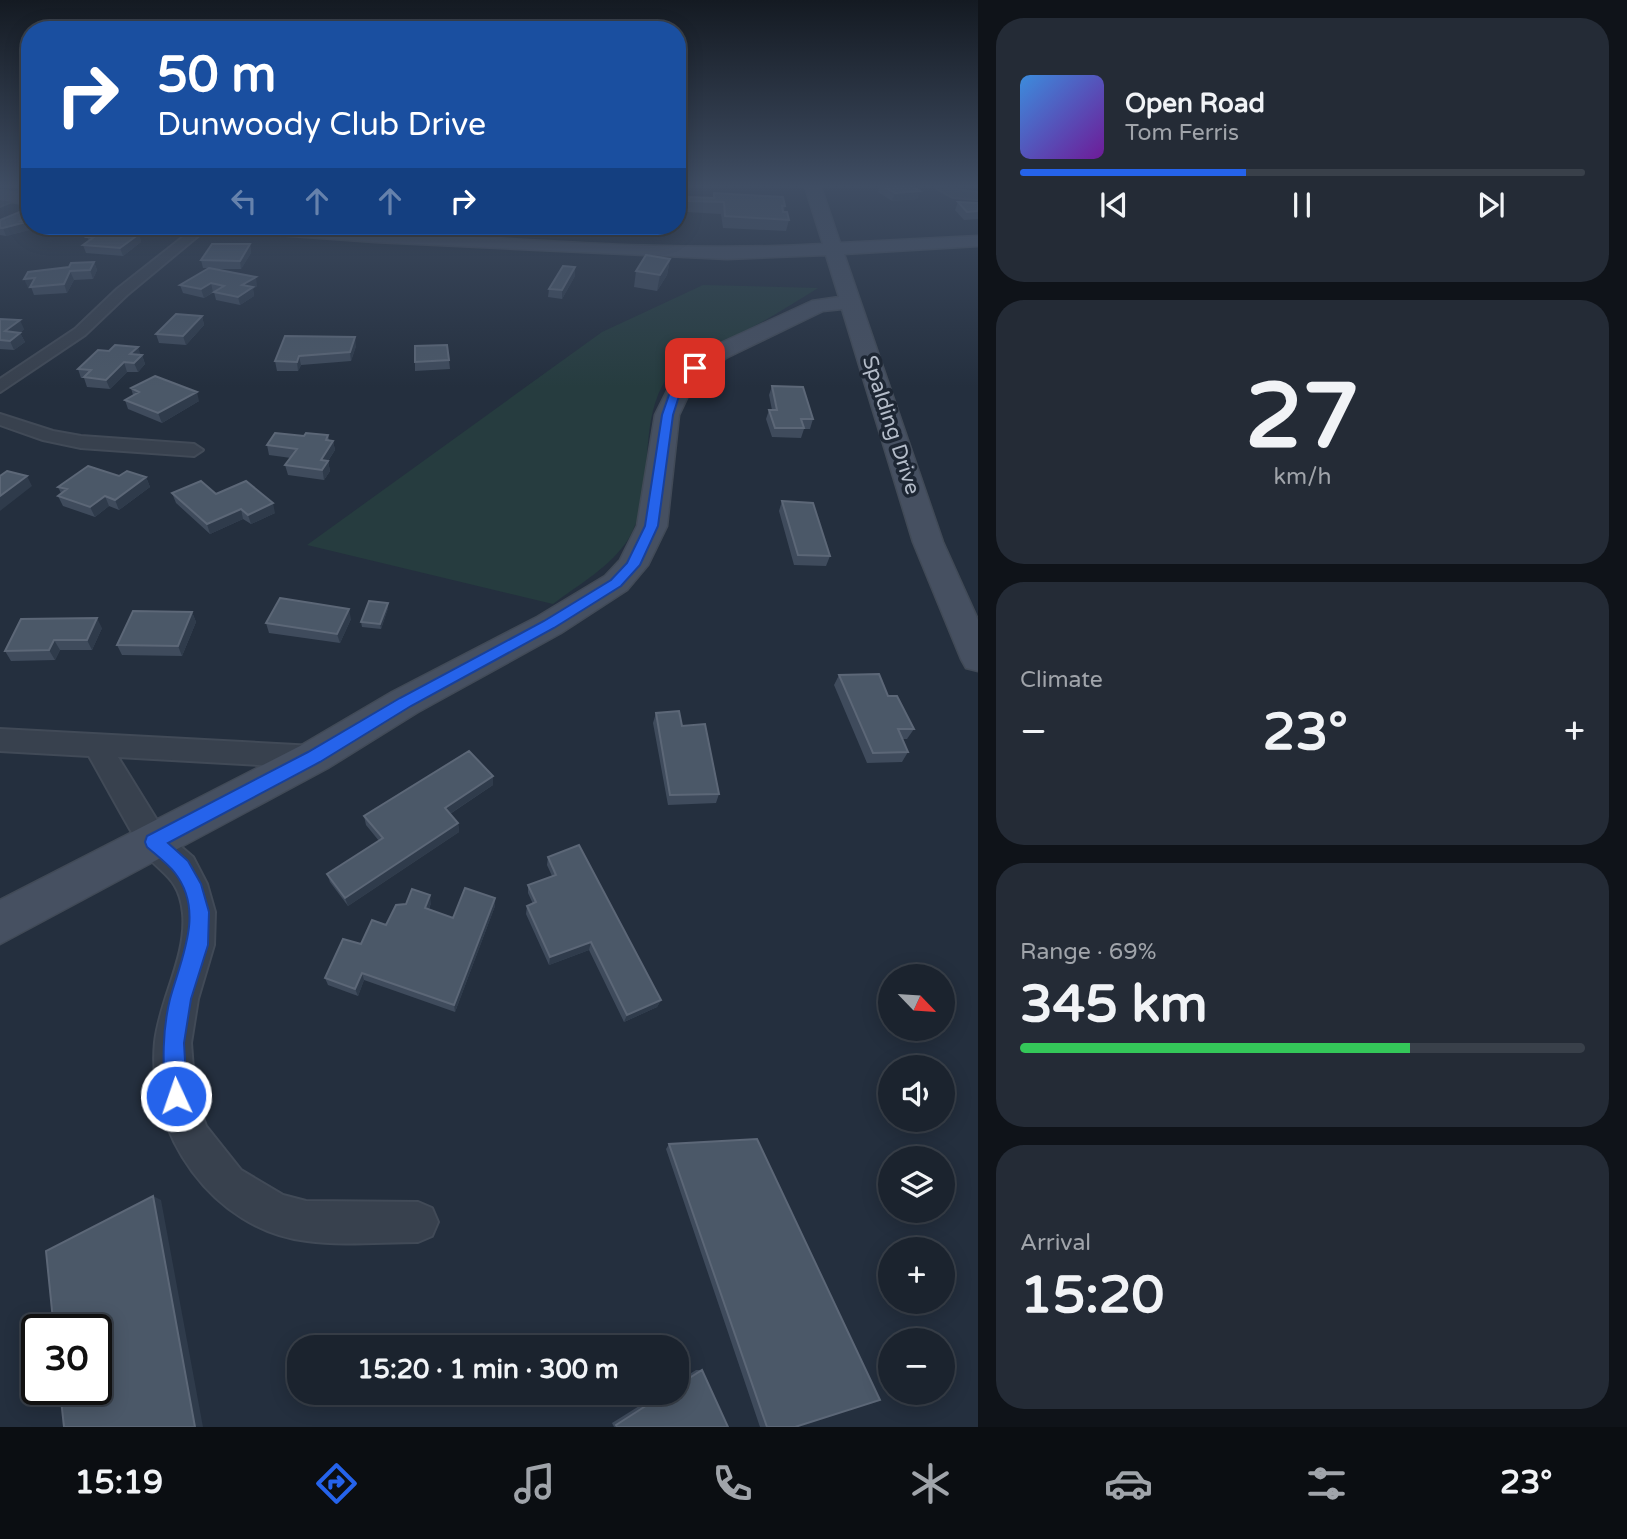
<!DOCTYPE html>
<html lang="en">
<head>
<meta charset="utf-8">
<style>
  body { margin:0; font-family:"Varela Round",sans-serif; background:#242b36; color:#f1f3f6; height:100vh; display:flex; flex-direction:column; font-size:26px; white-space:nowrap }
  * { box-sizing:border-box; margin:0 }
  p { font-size:23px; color:#a0a4aa }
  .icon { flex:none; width:38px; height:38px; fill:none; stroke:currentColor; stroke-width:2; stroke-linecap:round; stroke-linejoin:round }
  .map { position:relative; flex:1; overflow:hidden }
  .side { display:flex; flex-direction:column; gap:18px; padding:18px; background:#0f1319; width:649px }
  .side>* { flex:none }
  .guide { position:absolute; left:21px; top:21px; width:665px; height:214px; border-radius:28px; box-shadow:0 4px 18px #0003,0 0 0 2px #39404a; background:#1a4fa0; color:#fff; overflow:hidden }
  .needle { width:46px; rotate:115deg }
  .buttons { position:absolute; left:878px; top:964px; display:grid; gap:14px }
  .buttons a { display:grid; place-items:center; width:77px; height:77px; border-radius:50%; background:#1b232e; box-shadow:0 4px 18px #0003,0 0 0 2px #39404a; font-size:35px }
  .speed { position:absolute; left:21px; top:1314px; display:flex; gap:14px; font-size:35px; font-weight:700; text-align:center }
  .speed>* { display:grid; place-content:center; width:91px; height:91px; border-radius:50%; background:#1b232e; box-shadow:0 4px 18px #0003,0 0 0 2px #39404a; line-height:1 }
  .speed .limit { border:4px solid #111; border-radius:10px; background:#fff; color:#111 }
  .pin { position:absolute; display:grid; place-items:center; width:60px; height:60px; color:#fff; margin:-30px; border-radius:14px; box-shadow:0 4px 10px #0006 }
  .me { position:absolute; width:77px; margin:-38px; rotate:357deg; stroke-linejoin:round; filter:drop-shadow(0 0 5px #0008) }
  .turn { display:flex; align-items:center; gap:24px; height:147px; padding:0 21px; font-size:32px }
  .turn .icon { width:91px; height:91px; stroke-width:2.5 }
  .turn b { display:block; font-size:49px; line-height:60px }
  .lanes { display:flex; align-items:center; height:66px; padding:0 21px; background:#0003; justify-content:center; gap:35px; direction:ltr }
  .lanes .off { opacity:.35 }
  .big { font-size:52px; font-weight:700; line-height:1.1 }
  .side .tile { flex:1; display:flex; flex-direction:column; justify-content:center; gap:10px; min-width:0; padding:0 24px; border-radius:28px; background:#242b36 }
  .side .dial { align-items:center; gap:0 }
  .dial b { font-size:91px; line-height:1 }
  .song { display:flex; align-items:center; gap:21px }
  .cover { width:84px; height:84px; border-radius:10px; background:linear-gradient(135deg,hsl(210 70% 55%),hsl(280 70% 35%)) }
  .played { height:7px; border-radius:4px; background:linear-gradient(90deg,#2563eb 40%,#39404a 40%) }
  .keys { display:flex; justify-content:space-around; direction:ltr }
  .heat { display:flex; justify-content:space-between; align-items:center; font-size:38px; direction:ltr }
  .charge { height:10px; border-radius:5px; background:linear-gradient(90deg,#34c759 69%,#39404a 0) }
  .trip { position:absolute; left:287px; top:1335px; width:402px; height:70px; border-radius:28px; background:#1b232e; box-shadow:0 4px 18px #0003,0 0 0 2px #39404a; font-weight:700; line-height:70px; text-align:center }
  .tabs { display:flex; height:112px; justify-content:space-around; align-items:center; background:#0b0e12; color:#a0a4aa }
  .tabs .icon { width:49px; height:49px }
  .tabs .on { color:#2563eb }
  .tabs b { font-size:32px; color:#f1f3f6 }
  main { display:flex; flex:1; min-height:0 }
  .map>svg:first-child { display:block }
  .green { fill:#263c3f }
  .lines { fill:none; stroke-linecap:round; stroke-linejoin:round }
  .street-casing { stroke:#414a57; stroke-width:4 }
  .secondary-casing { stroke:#414a57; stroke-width:3 }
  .street { fill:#38414e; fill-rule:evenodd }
  .secondary { fill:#465061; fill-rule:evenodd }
  .wall { fill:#3f4b5c }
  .shaded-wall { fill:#2f3b4b }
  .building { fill:#4b5868; stroke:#5c6777; stroke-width:2 }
  .route { fill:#2563eb; stroke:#184099; stroke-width:2 }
  .labels { text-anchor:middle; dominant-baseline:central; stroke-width:7; stroke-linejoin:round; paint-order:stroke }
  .far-street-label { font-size:21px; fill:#b4bcc9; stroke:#1d2633 }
</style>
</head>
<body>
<main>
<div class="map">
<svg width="978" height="1427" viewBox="0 0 978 1427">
  <rect width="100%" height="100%" fill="#242f3e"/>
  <!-- green -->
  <path class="green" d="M 703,285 L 818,288 C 792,304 766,321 739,334 C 722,343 685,356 673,370 C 633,417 659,486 629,538 C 612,566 578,585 553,604 L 307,545 L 602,332 Z"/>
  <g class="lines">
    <defs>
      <path id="street" d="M 935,187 L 978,193 L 978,199 L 953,197 Z
        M 13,194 L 17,195 L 17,199 L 0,206 L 0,198 Z
        M 197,226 L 210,226 L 127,295 L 85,335 L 0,392 L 0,379 L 75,329 L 117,289 Z
        M 0,414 L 53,431 L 81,436 L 194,444 L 203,450 L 194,456 L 81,448 L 43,440 L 0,425 Z
        M 0,729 L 314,746 L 324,749 L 328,757 L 324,765 L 314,768 L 118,757 L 165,833 L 193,857 L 207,884 L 215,912 L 214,945 L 198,999 L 191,1043 L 195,1096 L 206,1126 L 241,1170 L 283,1195 L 306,1201 L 418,1202 L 432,1208 L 438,1222 L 432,1236 L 418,1242 C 382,1242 343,1246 307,1241 C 213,1230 146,1133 155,1042 C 160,998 187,957 183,913 C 179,874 158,874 141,848 C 123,818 106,786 89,756 L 0,751 Z"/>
      <path id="secondary" d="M 805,187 L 821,187 L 840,243 L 978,236 L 978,246 L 844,254 L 943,542 L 978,620 L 978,671 L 966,668 L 961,659 L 913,542 L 842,309 L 823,311 L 726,358 L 694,383 L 679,415 L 667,526 L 648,565 L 627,590 L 561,633 L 418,712 L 328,768 L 0,944 L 0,900 L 300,746 L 392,692 L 537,617 L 605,576 L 620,560 L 637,526 L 655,415 L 675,375 L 687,363 L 710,348 L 812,301 L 839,297 L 826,255 L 727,259 L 375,242 L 221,231 L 213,226 C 416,226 619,256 823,244 Z
        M 0,190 L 30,195 L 30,205 L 0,200 Z"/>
    </defs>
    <!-- street casing -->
    <use href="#street" class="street-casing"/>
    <!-- secondary casing -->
    <use href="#secondary" class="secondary-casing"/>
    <!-- street -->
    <use href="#street" class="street"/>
    <!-- secondary -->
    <use href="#secondary" class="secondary"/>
  </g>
  <!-- wall -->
  <path class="wall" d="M 879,187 L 914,187 L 918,199 L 892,201 L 878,192 Z
    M 714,193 L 785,206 L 784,212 L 789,220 L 786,231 L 723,228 L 721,214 L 687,212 L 689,197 L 713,198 Z
    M 958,202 L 978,203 L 978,219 L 964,220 L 955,210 Z
    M 0,220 L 30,226 L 33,226 L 28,228 L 29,230 L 6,236 L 0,235 Z
    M 621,226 L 653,226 L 647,231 Z
    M 139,234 L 141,242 L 123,256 L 86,253 L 83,245 L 89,241 L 87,237 Z
    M 250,244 L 251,253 L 241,269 L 212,269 L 257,286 L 253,289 L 254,296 L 240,305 L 216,300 L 214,292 L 204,298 L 183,293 L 180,285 L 208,268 L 203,268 L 201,260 Z
    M 670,259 L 667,275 L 657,291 L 634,287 L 636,271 Z
    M 94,262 L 97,270 L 93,279 L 74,280 L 67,293 L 34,295 L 31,287 L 28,288 L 69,267 Z
    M 575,267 L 575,276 L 562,299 L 548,297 L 549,289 Z
    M 202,316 L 204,325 L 186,345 L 159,343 L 156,334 Z
    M 0,319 L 24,329 L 20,333 L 25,342 L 14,350 L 0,349 Z
    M 285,336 L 356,346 L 351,361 L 301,365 L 298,371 L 277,371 L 275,361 Z
    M 140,355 L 142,355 L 145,364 L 138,372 L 127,372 L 110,389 L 87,387 L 84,378 L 81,378 L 78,369 Z
    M 449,360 L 450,369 L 415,371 L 415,362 Z
    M 772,386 L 813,419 L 810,429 L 804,429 L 801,438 L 772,437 L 766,419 L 769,410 L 772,410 L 769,395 Z
    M 131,388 L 199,401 L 162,423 L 128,409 L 125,400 L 133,395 Z
    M 328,435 L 329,440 L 333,441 L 335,450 L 328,461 L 330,471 L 324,480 L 288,475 L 285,465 L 291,458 L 269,455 L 267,445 L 304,436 Z
    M 119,476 L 146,477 L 150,487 L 119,510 L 109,506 L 95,517 L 63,506 L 58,496 L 61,493 L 58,487 Z
    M 172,493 L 216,494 L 275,513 L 251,524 L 243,519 L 210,534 L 176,503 Z
    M 782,501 L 830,556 L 826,566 L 794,565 L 779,511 Z
    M 388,608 L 381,629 L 362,627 L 361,622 Z
    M 192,612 L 196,622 L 182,656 L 122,655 L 117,645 Z
    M 351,619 L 340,643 L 269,633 L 266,623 Z
    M 102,628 L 92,650 L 60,650 L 55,660 L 11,661 L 5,651 Z
    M 839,675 L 888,696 L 914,729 L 907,739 L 902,739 L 908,752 L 902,762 L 867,763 L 834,685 Z
    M 656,713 L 682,726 L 719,794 L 716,803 L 668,805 L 653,723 Z
    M 493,776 L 493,785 L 450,814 L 458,823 L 459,832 L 348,906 L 330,882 L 327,874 L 379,841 L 366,825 L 364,816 Z
    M 548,857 L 661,1000 L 657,1007 L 624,1022 L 589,950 L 549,965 L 526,914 L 527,906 L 533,904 L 528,893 L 528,885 L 552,876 L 547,865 Z
    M 431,903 L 429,909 L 453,918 L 495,906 L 455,1012 L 364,980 L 358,996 L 328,985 L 325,978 L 361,944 L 386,925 Z
    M 669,1144 L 795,1427 L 760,1427 L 666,1149 Z
    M 696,1370 L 702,1370 L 728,1427 L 614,1427 L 612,1423 L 660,1393 L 677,1393 L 677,1382 Z"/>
  <!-- shaded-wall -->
  <path class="shaded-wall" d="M 920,191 L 918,199 L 892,201 L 895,193 Z
    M 30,218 L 30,226 L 33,226 L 28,228 L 29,230 L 6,236 L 3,228 Z
    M 139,234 L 141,242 L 123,256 L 120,248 Z
    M 250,244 L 251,253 L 241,269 L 240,261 Z
    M 670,259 L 667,275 L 657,291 L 660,275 Z
    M 94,262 L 97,270 L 93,279 L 90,270 Z
    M 575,267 L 575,276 L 562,299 L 562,290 Z
    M 70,271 L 74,280 L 67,293 L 64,284 Z
    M 256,277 L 257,286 L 253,289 L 254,296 L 240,305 L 238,297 L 242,285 Z
    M 35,278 L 31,287 L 28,288 L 24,279 Z
    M 211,283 L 213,292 L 204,298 L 201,289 Z
    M 202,316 L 204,325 L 186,345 L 183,336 Z
    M 20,320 L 24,329 L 10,340 L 5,331 Z
    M 20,333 L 25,342 L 14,350 L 10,341 Z
    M 355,337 L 356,346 L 351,361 L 350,352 Z
    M 138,347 L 141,356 L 130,354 Z
    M 142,355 L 145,364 L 138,372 L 134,363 Z
    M 299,356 L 301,365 L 298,371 L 297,362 Z
    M 124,362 L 127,372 L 110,389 L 106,380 Z
    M 197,392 L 199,401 L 162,423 L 158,413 Z
    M 333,441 L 335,450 L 327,462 L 328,461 L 330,471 L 324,480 L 321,460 Z
    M 27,476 L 32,486 L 0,511 L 0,496 Z
    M 146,477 L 150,487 L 119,510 L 115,500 Z
    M 105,496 L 109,506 L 95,517 L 90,507 Z
    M 273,503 L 275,513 L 251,524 L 248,515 Z
    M 241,509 L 243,519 L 210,534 L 207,524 Z
    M 388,603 L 388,608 L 381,629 L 380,624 Z
    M 349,609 L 351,619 L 340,643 L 337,634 Z
    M 192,612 L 196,622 L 182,656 L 178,646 Z
    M 97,618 L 102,628 L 92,650 L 87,640 Z
    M 54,640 L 60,650 L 55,660 L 49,650 Z
    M 493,776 L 493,785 L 445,817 L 445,808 Z
    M 458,823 L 459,832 L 348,906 L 345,898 Z
    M 430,895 L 431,903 L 426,916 L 425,908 Z
    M 495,898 L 495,906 L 455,1012 L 454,1005 Z
    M 591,942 L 589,950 L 549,965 L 550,957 Z
    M 362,973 L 364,980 L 358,996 L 355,989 Z
    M 661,1000 L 657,1007 L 624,1022 L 627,1015 Z
    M 153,1196 L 161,1200 L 203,1427 L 195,1427 Z"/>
  <!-- building -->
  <path class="building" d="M 885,187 L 914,187 L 920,191 L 895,193 Z
    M 714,193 L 783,197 L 785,206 L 782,206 L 783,212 L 787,212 L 789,220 L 725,216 L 724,202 L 689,201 L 689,197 L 714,198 Z
    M 958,202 L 978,203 L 978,211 L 967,212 Z
    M 22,211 L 30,212 L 30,218 L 21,221 L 26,222 L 3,228 L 0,228 L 0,220 Z
    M 96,231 L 139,234 L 120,248 L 83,245 L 94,237 L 87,237 Z
    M 212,244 L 250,244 L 240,261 L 201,260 Z
    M 646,255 L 670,259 L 660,275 L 636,271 Z
    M 94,262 L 90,270 L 70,271 L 64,284 L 30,287 L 35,278 L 24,279 L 28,272 L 69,267 L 71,263 Z
    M 563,266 L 575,267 L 562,290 L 549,289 Z
    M 209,268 L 256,277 L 242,285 L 253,287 L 238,297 L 214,292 L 224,286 L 211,283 L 201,289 L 180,285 Z
    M 176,314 L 202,316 L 183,336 L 156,334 Z
    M 0,319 L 20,320 L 5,331 L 20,333 L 10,341 L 0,340 Z
    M 285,336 L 355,337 L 350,352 L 299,356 L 297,362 L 275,361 Z
    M 115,345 L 138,347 L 130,354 L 142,355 L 134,363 L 124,362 L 106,380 L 84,377 L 91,370 L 78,369 L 98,350 L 109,351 Z
    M 447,345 L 449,360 L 415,362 L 415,346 Z
    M 155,376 L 197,392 L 158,413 L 125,400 L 139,392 L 131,388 Z
    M 772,386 L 803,387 L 813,419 L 801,419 L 804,428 L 775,428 L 769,410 L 777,410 Z
    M 275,433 L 304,436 L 306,433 L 328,435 L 326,440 L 333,441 L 321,460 L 328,461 L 322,470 L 285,465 L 297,449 L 267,445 Z
    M 88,466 L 119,476 L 127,471 L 146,477 L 115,500 L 105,496 L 90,507 L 58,496 L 67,489 L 58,487 Z
    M 7,471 L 27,476 L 0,496 L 0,476 Z
    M 201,481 L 216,494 L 246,481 L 273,503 L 248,515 L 241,509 L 207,524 L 172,493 Z
    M 782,501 L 813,503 L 830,556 L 798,555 Z
    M 280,598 L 349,609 L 337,634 L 266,623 Z
    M 369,601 L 388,603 L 380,624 L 361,622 Z
    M 133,611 L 192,612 L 178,646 L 117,645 Z
    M 97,618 L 87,640 L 54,640 L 49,650 L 5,651 L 21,619 Z
    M 879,674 L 888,696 L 897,696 L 914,729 L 898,729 L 908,752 L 873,753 L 839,675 Z
    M 679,711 L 682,726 L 705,724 L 719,794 L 670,795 L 656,713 Z
    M 469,751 L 493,776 L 445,808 L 458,823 L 345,898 L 327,874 L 383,838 L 364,816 Z
    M 579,845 L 661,1000 L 627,1015 L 591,942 L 550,957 L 527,906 L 536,902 L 528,885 L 556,875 L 548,857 Z
    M 465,888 L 495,898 L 454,1005 L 362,973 L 355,989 L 325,978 L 343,939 L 361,944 L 372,920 L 386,925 L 396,905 L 406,904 L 412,889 L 430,895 L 425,908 L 453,918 Z
    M 757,1139 L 880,1400 L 795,1427 L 767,1427 L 669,1144 Z
    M 153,1196 L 195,1427 L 64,1427 L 60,1390 L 96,1390 L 96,1330 L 54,1330 L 46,1251 Z
    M 702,1370 L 728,1427 L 617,1427 L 616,1425 L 666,1393 L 677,1393 L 677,1386 Z"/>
  <!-- sky -->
  <linearGradient id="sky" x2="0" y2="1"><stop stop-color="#141a22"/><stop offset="0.48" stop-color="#3f4d63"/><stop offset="1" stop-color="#3f4d63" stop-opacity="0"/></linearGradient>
  <rect width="978" height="387" fill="url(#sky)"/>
  <!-- route -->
  <path class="route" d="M 692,365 L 700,368 L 680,393 L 673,415 L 658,526 L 640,565 L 621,586 L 554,628 L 411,706 L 320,762 L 168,843 L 188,861 L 201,884 L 209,912 L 208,945 L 191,999 L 184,1043 L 187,1096 L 184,1104 L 176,1107 L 168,1104 L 165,1096 C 163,1063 162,1031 170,999 C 181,958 205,912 175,873 C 168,864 156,855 147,847 L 145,842 L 147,836 L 308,752 L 400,698 L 544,621 L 611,580 L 627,563 L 645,526 L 662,415 L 670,392 Z"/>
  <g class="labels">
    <!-- far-street labels -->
    <g class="far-street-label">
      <text transform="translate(891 425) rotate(72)">Spalding Drive</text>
    </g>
  </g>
</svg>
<div class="buttons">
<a><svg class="needle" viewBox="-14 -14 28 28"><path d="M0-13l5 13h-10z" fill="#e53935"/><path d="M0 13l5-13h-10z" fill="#a0a4aa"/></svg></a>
<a><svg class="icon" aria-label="sound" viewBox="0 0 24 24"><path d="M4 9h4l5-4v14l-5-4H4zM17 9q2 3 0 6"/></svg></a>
<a><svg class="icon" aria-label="layers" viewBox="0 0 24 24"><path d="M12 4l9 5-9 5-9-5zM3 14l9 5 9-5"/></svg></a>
<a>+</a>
<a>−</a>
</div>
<div class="speed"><div class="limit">30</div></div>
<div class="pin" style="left:695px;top:368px;background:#d93025"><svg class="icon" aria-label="arrive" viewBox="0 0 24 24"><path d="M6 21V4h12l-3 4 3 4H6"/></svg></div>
<svg class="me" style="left:176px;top:1096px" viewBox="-20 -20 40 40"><circle r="17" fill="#2563eb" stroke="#fff" stroke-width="3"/><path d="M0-11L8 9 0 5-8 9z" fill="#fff"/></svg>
<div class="trip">15:20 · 1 min · 300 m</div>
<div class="guide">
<div class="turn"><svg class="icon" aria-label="right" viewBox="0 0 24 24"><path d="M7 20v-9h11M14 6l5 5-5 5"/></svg><div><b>50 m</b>Dunwoody Club Drive</div></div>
<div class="lanes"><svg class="icon off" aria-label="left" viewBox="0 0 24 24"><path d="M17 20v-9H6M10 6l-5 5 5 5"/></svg><svg class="icon off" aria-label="ahead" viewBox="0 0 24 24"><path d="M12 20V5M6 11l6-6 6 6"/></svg><svg class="icon off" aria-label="ahead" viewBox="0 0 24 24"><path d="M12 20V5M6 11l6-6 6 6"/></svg><svg class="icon" aria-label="right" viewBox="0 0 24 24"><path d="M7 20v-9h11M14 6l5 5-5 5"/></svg></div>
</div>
</div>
<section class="side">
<div class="tile">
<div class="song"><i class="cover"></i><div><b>Open Road</b><p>Tom Ferris</p></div></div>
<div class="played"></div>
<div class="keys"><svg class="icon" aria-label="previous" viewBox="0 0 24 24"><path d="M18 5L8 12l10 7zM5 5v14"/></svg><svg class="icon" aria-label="pause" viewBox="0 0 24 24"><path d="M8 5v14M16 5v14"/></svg><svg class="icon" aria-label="next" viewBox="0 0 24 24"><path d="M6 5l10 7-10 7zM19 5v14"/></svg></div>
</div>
<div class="tile dial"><b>27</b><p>km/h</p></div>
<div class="tile"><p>Climate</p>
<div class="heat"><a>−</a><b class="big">23°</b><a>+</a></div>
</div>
<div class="tile"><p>Range · 69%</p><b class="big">345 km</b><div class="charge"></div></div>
<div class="tile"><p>Arrival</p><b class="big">15:20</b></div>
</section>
</main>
<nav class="tabs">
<b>15:19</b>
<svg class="icon on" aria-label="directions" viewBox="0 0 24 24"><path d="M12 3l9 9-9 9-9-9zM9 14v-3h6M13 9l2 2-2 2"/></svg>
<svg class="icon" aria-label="music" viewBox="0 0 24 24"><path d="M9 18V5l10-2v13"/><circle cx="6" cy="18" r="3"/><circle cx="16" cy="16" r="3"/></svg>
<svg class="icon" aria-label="phone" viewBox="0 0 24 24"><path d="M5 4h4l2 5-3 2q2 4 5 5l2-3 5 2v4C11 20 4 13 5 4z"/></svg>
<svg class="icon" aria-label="climate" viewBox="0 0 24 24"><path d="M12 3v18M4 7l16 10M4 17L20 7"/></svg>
<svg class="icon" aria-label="car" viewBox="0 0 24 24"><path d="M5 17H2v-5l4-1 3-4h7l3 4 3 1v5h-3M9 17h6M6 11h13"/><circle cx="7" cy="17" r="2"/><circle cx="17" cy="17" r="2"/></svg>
<svg class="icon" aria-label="filters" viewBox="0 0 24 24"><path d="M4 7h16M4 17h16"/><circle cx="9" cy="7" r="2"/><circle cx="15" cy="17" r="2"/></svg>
<b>23°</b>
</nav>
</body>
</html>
